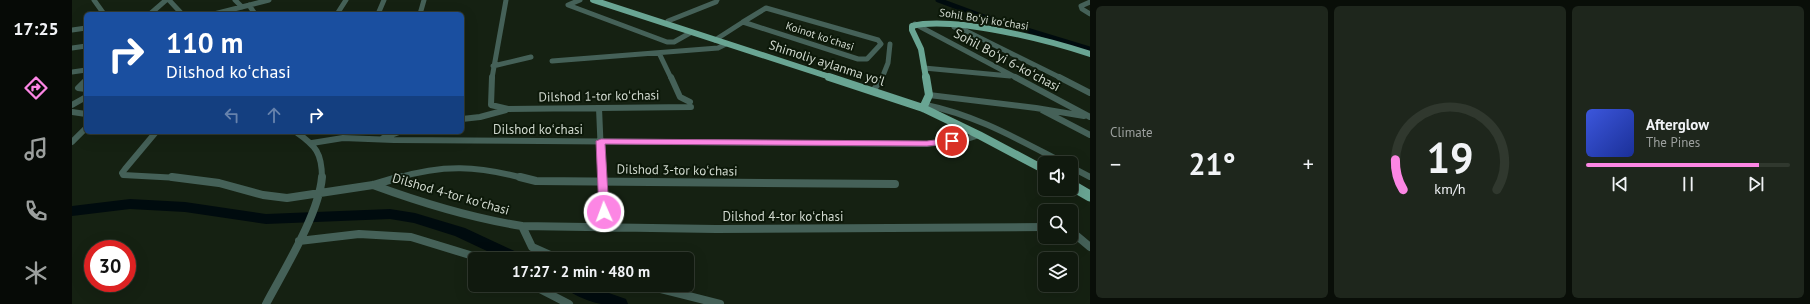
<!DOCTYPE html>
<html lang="en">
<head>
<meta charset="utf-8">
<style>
  body { margin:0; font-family:"PT Sans",sans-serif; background:#1e261c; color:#f1f3f6; height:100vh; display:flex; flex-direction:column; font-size:15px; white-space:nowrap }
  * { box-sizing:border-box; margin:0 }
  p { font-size:13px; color:#9ca09e }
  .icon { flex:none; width:22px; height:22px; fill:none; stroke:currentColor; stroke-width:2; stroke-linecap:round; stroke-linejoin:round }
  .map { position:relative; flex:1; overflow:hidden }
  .drawer { display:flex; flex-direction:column; gap:6px; padding:6px; background:#090e08; width:720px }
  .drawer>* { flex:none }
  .top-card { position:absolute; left:12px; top:12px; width:380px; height:122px; border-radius:6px; box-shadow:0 4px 16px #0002,0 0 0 1px #30382e; background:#1a4fa0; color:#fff; overflow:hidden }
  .fabs { position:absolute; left:966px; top:156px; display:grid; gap:8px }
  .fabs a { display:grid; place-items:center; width:40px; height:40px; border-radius:6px; background:#10190e; box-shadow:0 4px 16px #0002,0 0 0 1px #30382e; font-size:20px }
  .speed { position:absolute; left:12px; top:240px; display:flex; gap:8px; font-size:20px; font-weight:700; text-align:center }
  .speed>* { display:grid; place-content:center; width:52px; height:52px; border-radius:50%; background:#10190e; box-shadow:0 4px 16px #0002,0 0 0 1px #30382e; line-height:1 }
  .speed .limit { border:6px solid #d22; background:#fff; color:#111 }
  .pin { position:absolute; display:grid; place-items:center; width:34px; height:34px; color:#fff; margin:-17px; border:2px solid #fff; border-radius:50%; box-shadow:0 1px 4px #0007 }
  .me { position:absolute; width:44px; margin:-22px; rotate:358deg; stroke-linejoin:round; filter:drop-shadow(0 0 3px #0008) }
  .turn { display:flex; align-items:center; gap:14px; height:84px; padding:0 16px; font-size:18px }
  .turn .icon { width:52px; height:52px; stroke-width:2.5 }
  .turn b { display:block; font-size:28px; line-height:34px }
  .lanes { display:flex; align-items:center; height:38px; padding:0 16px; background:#0003; justify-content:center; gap:20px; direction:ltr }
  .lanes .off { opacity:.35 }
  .big { font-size:30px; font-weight:700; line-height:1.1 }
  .drawer .card { flex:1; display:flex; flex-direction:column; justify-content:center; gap:6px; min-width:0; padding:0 14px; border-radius:6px; background:#1e261c }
  .drawer .dial { align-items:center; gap:0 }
  .dial svg { height:104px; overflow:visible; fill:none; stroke:#30382e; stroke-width:7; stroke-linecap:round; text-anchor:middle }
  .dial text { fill:#f1f3f6; stroke:none }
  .song { display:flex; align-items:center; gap:12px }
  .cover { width:48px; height:48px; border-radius:6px; background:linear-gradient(135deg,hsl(230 70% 55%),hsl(230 70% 35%)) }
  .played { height:4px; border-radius:2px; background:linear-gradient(90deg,#fc86e4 85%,#30382e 85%) }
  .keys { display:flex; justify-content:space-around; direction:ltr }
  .heat { display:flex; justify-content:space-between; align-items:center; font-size:22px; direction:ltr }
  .drawer .tiles { flex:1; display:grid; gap:6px; grid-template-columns:repeat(3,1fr) }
  .trip { position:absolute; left:396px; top:252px; width:226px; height:40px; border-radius:6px; background:#10190e; box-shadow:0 4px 16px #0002,0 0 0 1px #30382e; font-weight:700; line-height:40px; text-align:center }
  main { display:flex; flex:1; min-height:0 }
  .tab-bar { display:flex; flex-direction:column; width:72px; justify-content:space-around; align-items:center; background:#060a06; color:#9ca09e }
  .tab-bar .icon { width:28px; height:28px }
  .tab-bar .current { color:#fc86e4 }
  .tab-bar b { font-size:18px; color:#f1f3f6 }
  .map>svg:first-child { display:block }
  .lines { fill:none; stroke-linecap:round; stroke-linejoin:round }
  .canal { stroke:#000b0e; stroke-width:5 }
  .river { fill:#000b0e; fill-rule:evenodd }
  .minor-far2 { stroke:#456158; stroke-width:5 }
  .minor-far1 { stroke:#456158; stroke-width:6 }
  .minor { stroke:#456158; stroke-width:8 }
  .major-far2 { stroke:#69a593; stroke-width:6 }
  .major-far1 { stroke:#69a593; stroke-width:8 }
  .major { stroke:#69a593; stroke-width:11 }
  .route { fill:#fc86e4; stroke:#a45794 }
  .labels { text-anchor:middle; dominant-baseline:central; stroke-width:4; stroke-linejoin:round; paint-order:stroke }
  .far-street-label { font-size:11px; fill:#d1d9cf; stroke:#0c1809 }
  .street-label { font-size:13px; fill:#d1d9cf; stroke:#0c1809 }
</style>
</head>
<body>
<main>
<nav class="tab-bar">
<b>17:25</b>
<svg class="icon current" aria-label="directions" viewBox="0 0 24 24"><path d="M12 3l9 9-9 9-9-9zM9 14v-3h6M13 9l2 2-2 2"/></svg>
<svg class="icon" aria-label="music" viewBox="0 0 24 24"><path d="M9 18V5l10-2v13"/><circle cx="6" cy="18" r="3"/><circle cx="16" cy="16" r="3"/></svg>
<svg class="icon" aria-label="phone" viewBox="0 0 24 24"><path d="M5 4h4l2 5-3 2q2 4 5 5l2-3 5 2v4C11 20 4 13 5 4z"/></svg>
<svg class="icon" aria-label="climate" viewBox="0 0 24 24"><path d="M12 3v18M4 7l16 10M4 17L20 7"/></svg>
</nav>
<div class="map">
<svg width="1018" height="304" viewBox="0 0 1018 304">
  <rect width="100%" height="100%" fill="#152112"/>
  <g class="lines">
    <!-- canal -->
    <path class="canal" d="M 866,0 L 915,18 L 1018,49"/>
    <!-- river -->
    <path class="river" d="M 58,199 L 113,202 L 194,214 L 318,209 L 343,213 L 393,228 L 451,255 L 453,259 L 432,259 L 383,236 L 342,223 L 318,219 L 194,224 L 113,212 L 58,209 L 0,216 L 0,206 Z
      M 491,285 L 514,285 L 554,299 L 556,304 C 548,304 539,304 530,304 C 521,303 496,294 491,285 Z"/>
    <!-- minor-far2 -->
    <path class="minor-far2" d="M 22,0 L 32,14
      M 97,0 L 110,14
      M 163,0 L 170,7
      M 508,0 L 496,5 L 595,42 L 602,42 L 618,33
      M 1018,2 L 1009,6 L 1010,9 L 1018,14
      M 177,5 L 183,14
      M 694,8 L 806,40 L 809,44 L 795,59 L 786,59 L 671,22 Z
      M 78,14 L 94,0
      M 142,14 L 197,0
      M 265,14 L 274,0
      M 306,14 L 312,0
      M 348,14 L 352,0
      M 596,21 L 644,2 L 645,0
      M 843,24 L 945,78
      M 882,27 L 890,29 L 989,78
      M 0,30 L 14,28
      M 643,40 L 671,22
      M 0,48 L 14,46
      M 587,53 L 599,78
      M 480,61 L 646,48 L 654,44
      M 421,66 L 459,57
      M 852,68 L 938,76
      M 0,72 L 14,70
      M 420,78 L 434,0
      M 810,78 L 816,63 L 818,44"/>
    <!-- minor-far1 -->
    <path class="minor-far1" d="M 420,77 L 419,105 L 436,109 L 619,107
      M 599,77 L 608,97 L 618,102
      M 943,77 L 1018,117
      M 987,77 L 1018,93
      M 14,80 L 6,88 L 14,89
      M 803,88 L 811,77
      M 857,95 L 964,108 L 1012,116
      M 0,105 L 14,97
      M 854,105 C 904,115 947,140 992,163
      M 527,108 L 530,178
      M 970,110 L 1018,135
      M 0,112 L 14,114
      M 390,119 L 408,117 L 434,110
      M 84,132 L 53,169 L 50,173 L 51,175 L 107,178
      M 224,132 C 244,146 250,153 250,178
      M 311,138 L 327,132
      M 0,142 L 14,128
      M 240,143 L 271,138 L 322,140 L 855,144 L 895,139 L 907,135
      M 999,167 L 1018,177
      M 325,178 C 372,164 405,166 451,178"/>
    <!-- minor -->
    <path class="minor" d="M 100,177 L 147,183 L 191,195 L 215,198 L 301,185 L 328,177
      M 448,177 L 464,181 L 823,184
      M 530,177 L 533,228
      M 301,185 C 350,203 399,218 450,226
      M 999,231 L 1018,247
      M 227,241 L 287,234 L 339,237 L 411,259
      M 487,259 L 460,247 L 450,226 L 644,229 L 973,227
      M 460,285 L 497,304
      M 573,285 L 648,304
      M 194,304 C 212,270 247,214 250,177"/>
    <!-- major-far2 -->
    <path class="major-far2" d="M 521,0 L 761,78
      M 854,78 L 849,49 L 840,30 L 840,26 C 882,16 976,40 1018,54"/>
    <!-- major-far1 -->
    <path class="major-far1" d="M 757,77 L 851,108 L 907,135 L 973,170
      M 851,108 L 857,95 L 854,77"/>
    <!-- major -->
    <path class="major" d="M 999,185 L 1018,196"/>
  </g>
  <!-- route -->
  <path class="route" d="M 880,138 L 883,139 L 884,141 L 883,143 L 855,146 L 533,144 L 537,212 L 532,216 L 527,212 L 524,141 L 529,139 L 855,141 Z"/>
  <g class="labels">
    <!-- far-street labels -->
    <g class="far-street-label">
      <text transform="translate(912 19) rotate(9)">Sohil Boʻyi koʻchasi</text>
      <text transform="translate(748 36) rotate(18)">Koinot koʻchasi</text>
    </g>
    <!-- street labels -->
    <g class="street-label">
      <text transform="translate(935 60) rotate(28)">Sohil Boʻyi 6-koʻchasi</text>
      <text transform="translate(755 63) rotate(18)">Shimoliy aylanma yoʻl</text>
      <text transform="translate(527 96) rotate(-1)">Dilshod 1-tor koʻchasi</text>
      <text x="466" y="129">Dilshod koʻchasi</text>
      <text transform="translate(605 170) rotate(1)">Dilshod 3-tor koʻchasi</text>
      <text transform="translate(379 194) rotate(16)">Dilshod 4-tor koʻchasi</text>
      <text x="711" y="216">Dilshod 4-tor koʻchasi</text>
    </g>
  </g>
</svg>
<div class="fabs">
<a><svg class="icon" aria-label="sound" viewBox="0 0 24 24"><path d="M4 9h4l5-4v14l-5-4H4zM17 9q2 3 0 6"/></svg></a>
<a><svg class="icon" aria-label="search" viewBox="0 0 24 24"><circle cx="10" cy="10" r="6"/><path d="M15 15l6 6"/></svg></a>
<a><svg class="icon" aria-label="layers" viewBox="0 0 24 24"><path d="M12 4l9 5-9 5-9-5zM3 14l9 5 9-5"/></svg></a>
</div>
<div class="speed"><div class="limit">30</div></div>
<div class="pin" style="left:880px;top:141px;background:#d93025"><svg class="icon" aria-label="arrive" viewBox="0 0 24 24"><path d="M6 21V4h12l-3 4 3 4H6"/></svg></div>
<svg class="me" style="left:532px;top:212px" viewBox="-20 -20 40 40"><circle r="17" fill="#fc86e4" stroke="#fff" stroke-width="3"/><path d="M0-11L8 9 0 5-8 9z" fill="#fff"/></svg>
<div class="trip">17:27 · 2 min · 480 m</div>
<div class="top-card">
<div class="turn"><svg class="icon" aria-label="right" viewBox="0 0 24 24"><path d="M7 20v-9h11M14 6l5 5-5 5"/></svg><div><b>110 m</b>Dilshod koʻchasi</div></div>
<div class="lanes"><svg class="icon off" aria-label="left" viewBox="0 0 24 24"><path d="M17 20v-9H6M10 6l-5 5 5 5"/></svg><svg class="icon off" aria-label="ahead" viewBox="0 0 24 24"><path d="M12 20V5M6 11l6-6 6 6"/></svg><svg class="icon" aria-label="right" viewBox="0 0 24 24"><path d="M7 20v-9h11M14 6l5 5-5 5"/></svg></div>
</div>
</div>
<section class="drawer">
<div class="tiles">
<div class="card"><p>Climate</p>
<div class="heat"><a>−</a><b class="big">21°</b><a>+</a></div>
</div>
<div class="card dial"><svg viewBox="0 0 100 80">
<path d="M14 69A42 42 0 1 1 86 69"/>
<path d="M14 69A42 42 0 0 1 8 46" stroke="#fc86e4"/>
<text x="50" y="56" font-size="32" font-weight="700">19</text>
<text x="50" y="72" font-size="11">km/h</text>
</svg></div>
<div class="card">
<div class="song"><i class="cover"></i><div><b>Afterglow</b><p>The Pines</p></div></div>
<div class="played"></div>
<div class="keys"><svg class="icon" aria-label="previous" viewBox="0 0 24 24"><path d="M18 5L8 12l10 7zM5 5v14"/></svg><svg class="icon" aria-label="pause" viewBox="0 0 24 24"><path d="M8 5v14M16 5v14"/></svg><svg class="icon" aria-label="next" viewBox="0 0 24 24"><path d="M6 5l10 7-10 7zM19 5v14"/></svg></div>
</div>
</div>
</section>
</main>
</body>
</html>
